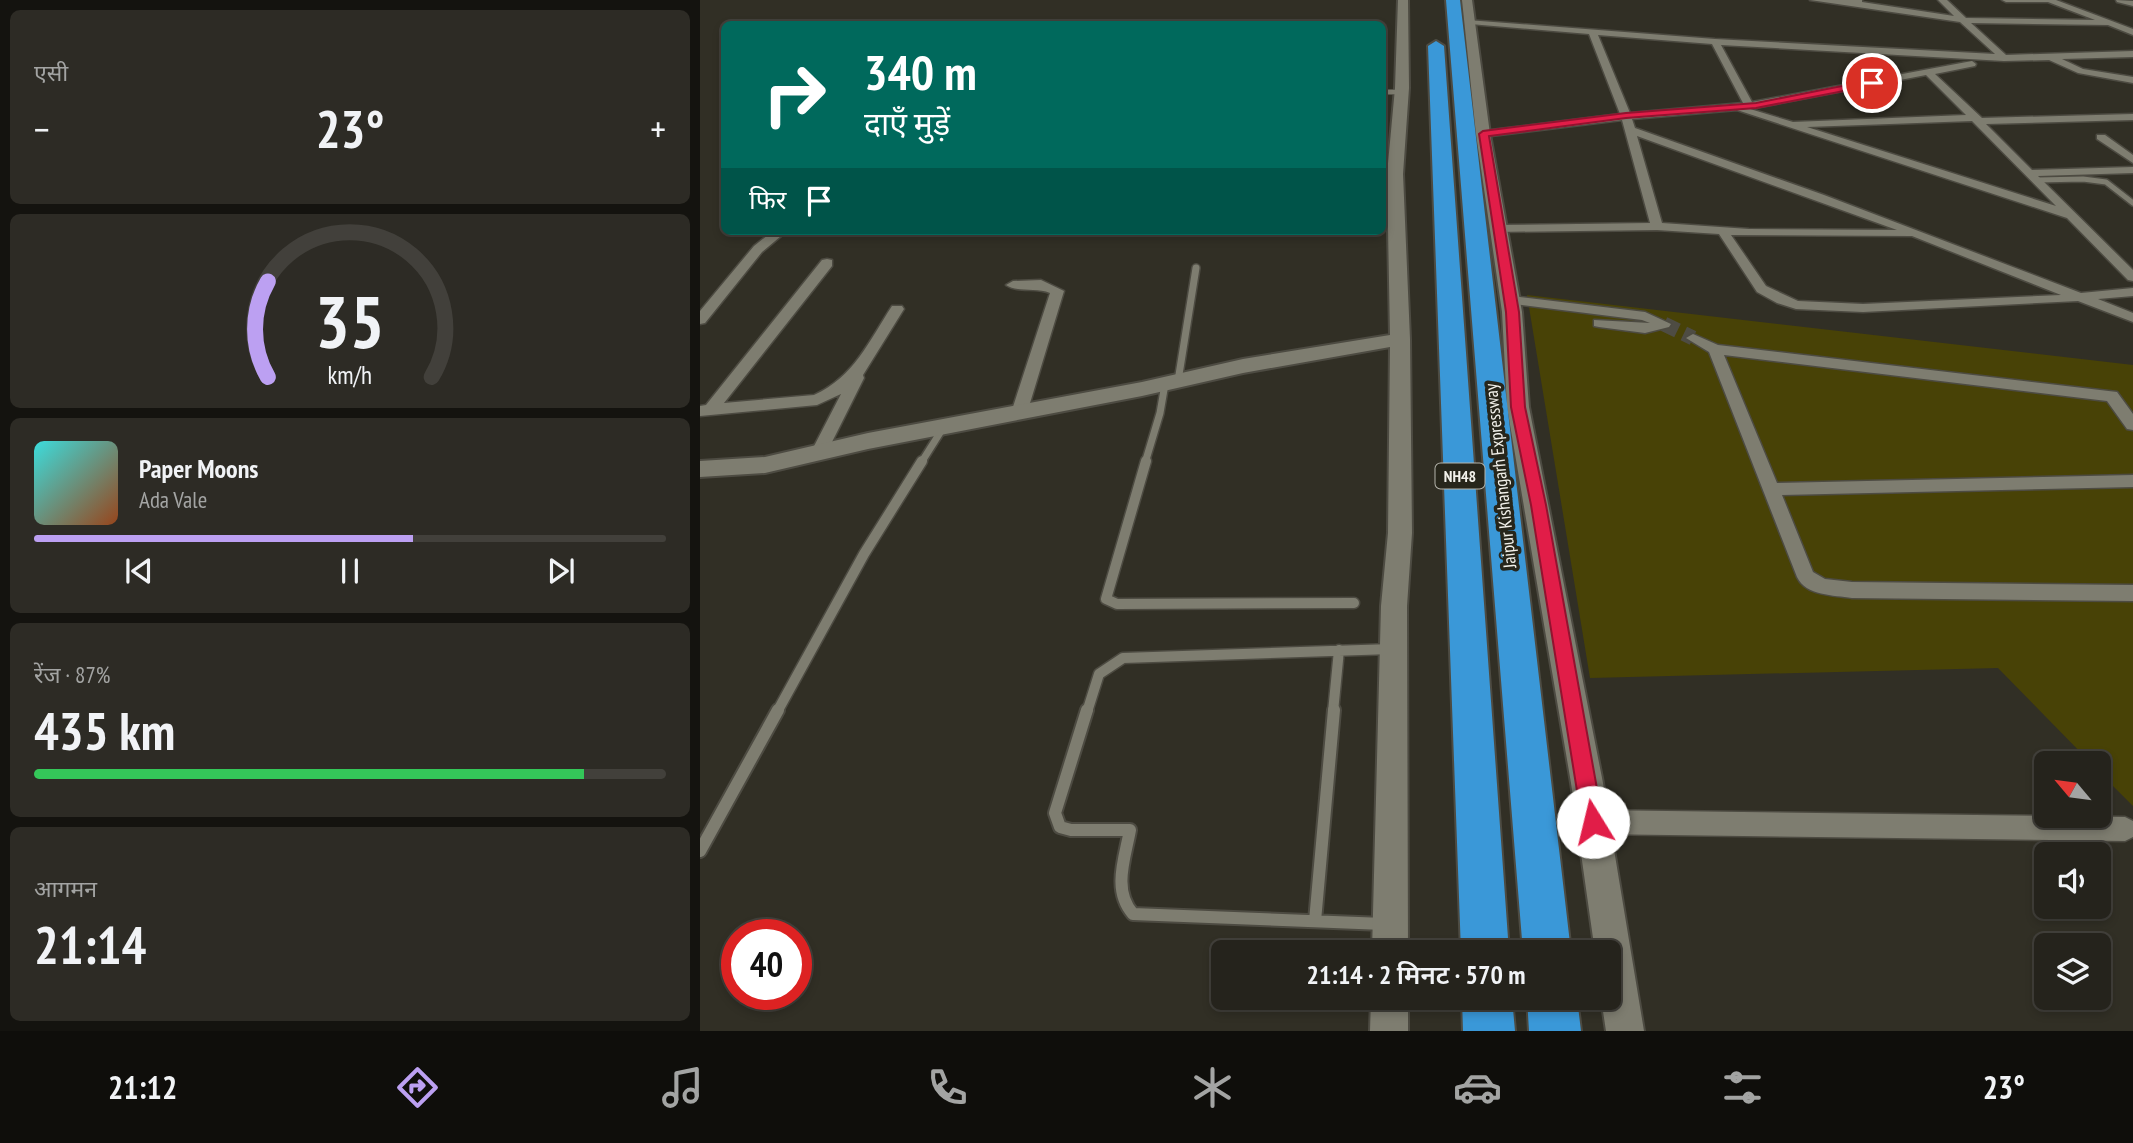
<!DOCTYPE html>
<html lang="hi">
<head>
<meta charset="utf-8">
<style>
  body { margin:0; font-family:"PT Sans Narrow","Noto Sans Devanagari",sans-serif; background:#2d2b25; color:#f1f3f6; height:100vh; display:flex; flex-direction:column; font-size:26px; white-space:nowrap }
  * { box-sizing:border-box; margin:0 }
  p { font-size:23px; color:#a3a4a3 }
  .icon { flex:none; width:38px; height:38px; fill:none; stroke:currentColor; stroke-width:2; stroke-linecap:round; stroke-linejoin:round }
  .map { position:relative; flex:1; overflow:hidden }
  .panel { display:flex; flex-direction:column; gap:10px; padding:10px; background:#14130f; width:700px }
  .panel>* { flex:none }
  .banner { position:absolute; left:21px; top:21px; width:665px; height:214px; border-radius:10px; box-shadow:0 4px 10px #0003,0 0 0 2px #42403b; background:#00695c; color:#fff; overflow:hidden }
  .needle { width:46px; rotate:299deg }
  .fabs { position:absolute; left:1334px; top:751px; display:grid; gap:14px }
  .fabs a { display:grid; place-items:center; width:77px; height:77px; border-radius:10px; background:#25231c; box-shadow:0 4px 10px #0003,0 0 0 2px #42403b; font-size:35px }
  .speed { position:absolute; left:21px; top:919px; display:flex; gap:14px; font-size:35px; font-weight:700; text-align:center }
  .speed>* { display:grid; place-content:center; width:91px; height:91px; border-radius:50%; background:#25231c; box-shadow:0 4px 10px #0003,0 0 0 2px #42403b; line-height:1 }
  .speed .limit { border:10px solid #d22; background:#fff; color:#111 }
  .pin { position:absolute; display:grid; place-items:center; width:60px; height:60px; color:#fff; margin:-30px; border:4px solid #fff; border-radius:50%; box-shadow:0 2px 7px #0007 }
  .me { position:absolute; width:77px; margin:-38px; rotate:351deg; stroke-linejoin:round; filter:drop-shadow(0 0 5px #0008) }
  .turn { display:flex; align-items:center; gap:24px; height:147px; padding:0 28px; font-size:32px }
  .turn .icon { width:91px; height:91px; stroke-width:2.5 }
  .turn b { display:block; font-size:49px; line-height:60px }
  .then { display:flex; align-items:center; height:66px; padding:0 28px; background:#0003; gap:14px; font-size:26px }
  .big { font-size:52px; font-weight:600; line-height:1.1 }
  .panel .widget { flex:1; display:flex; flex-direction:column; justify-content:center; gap:10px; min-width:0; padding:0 24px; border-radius:10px; background:#2d2b25 }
  .panel .dial { align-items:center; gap:0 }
  .dial svg { height:182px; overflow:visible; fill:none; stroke:#42403b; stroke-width:7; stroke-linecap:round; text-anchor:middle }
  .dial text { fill:#f1f3f6; stroke:none }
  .song { display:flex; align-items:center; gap:21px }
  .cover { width:84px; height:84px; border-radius:10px; background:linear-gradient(135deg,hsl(180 70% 55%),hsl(20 70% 35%)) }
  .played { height:7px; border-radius:4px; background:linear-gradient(90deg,#bca0f2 60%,#42403b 60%) }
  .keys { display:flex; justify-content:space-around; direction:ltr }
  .heat { display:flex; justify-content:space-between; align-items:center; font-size:38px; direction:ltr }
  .charge { height:10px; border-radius:5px; background:linear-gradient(90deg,#34c759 87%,#42403b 0) }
  .trip { position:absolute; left:511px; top:940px; width:410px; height:70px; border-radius:10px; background:#25231c; box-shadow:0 4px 10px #0003,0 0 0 2px #42403b; font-weight:600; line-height:70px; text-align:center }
  .tabs { display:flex; height:112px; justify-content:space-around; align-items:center; background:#0f0e0b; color:#a3a4a3 }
  .tabs .icon { width:49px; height:49px }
  .tabs .selected { color:#bca0f2 }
  .tabs b { font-size:32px; color:#f1f3f6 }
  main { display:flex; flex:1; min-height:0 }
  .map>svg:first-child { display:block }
  .green { fill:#484206 }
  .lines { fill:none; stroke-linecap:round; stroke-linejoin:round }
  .street-tunnel { stroke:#4e4c43; stroke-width:15; stroke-dasharray:15 7; stroke-linecap:butt }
  .lane-far4-casing { stroke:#4d4b42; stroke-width:6 }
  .lane-far3-casing { stroke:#4d4b42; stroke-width:8 }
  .lane-far2-casing { stroke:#4d4b42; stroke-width:10 }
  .lane-far1-casing { stroke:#4d4b42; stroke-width:13 }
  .lane-casing { stroke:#4d4b42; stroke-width:16 }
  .street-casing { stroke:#4d4b42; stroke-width:3 }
  .secondary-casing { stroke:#4d4b42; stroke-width:4 }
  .highway-casing { stroke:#4d4b42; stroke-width:4 }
  .lane-far4 { stroke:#7e7d70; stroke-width:4.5 }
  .lane-far3 { stroke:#7e7d70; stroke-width:5 }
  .lane-far2 { stroke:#7e7d70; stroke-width:7 }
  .lane-far1 { stroke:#7e7d70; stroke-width:10 }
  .lane { stroke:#7e7d70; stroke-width:12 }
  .street { fill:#7e7d70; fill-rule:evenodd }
  .secondary { fill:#7e7d70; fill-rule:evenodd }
  .highway { fill:#3a98d8; fill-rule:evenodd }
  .route { fill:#e11d48; stroke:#92132f; stroke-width:2 }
  .labels { text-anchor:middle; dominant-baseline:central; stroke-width:7; stroke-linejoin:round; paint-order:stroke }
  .shield { fill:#27261b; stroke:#b5b4ac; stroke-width:2 }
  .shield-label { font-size:16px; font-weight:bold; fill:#f2f1ea }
  .street-label { font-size:18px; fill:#f2f1ea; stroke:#27261b }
</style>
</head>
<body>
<main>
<section class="panel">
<div class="widget"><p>एसी</p>
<div class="heat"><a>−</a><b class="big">23°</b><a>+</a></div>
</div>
<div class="widget dial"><svg viewBox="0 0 100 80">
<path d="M14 69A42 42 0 1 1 86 69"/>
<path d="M14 69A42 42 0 0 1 14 27" stroke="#bca0f2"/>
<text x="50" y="56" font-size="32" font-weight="700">35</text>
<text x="50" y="72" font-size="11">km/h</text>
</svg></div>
<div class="widget">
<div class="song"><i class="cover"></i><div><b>Paper Moons</b><p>Ada Vale</p></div></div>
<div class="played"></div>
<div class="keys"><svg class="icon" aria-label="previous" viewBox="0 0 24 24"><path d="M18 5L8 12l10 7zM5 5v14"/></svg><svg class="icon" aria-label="pause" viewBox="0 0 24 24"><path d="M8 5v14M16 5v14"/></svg><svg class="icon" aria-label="next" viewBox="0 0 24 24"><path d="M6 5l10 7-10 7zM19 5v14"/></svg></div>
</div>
<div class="widget"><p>रेंज · 87%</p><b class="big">435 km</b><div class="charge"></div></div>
<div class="widget"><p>आगमन</p><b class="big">21:14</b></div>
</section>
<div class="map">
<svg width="1433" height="1031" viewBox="0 0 1433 1031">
  <rect width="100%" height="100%" fill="#312f25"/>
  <!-- green -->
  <path class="green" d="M 827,295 L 1433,365 L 1433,806 L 1398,771 L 1398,763 L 1391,763 L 1298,668 L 890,678 Z"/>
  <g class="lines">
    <!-- street-tunnel -->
    <path class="street-tunnel" d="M 964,324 L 993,338"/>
    <defs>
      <path id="lane-far4" d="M 682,92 L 702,92"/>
      <path id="lane-far3" d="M 1338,180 L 1383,179 L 1406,182 L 1433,203"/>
      <path id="lane-far2" d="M 478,381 L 496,268
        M 221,463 L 243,428
        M 445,463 L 460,413 L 465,384"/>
      <path id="lane-far1" d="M 446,461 L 406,599 L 417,604 L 654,603
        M 77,712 L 164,554 L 222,461
        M 387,712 L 399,674 L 423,658 L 692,649
        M 633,712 L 639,650"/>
      <path id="lane" d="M 387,710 L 355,813 L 360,827 L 371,830 L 430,830 C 425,858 412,890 433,914 L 684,924
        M 0,851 L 78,710
        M 615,921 L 634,710"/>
      <path id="street" d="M 1110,0 L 1162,0 L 1162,2 L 1254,16 L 1238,0 L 1247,0 L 1266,18 L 1395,20 L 1348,2 L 1306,2 L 1302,0 L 1356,0 L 1433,29 L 1433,35 L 1408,25 L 1271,23 L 1306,55 L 1433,51 L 1433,57 L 1362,59 L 1383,69 L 1433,77 L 1433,83 L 1378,73 L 1349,60 L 1304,61 L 1021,45 L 1052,102 L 1272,61 L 1276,64 L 1275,66 L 1235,74 L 1282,118 L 1433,114 L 1433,120 L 1286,124 L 1332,170 L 1433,167 L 1433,173 L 1338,176 L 1433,270 L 1433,281 L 1428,280 L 1367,218 L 1037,110 L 932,119 L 935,128 L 1124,195 L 1381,293 L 1433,288 L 1433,296 L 1398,299 L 1433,313 L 1433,322 L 1378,301 L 1163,312 L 1096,309 L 1077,303 L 1057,292 L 1019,234 L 957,230 L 794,232 L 794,226 L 798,225 L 950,223 L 922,120 L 783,137 L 778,134 L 783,131 L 920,114 L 889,34 L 770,24 L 767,20 L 1015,39 L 1295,54 L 1260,22 ZM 898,35 L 1012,44 L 1043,103 L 930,113 ZM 1226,75 L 1266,115 L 1093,122 L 1050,109 ZM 1272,121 L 1356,206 L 1107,127 ZM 937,136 L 1197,230 L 1049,229 L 962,223 ZM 1031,235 L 1212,236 L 1361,295 L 1163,304 L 1098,301 L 1066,286 Z
        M 1416,0 L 1433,1 L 1433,6 L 1417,2 Z
        M 1397,135 L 1405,135 L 1433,155 L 1433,163 L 1397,139 Z
        M 73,231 L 87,231 L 62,252 L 5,323 L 0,324 L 0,311 L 54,246 Z
        M 127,259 L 132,260 L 132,266 L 24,403 L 114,395 C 154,377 169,341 192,306 L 202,306 L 204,309 L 163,375 L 164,378 L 125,456 L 119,458 L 111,452 L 141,394 L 117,405 L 0,416 L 0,406 L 6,405 L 122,260 Z
        M 341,280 L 364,291 L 327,413 L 319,418 L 311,413 L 350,293 C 336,287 318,293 306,285 L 313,281 Z
        M 811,296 L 945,312 L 971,324 L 969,327 L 945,333 L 899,327 L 894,326 L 894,320 L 950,323 L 942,320 L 806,303 L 806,297 Z
        M 993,334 L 1018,345 L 1417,392 L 1433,414 L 1433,430 L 1427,429 L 1407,401 L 1024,355 L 1077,483 L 1433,475 L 1433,487 L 1082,495 L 1113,572 L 1125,579 L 1152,582 L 1433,585 L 1433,601 L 1152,598 C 1134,595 1106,596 1097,577 L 1009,352 L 986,338 Z
        M 893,810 L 1425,817 L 1433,821 L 1433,837 L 1425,841 L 893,834 L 885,830 L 881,822 L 885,814 Z"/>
      <path id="secondary" d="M 698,0 L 708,0 L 709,88 L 703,174 L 710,339 L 712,533 L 707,606 L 708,952 L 672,952 L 681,606 L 688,533 L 690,347 L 543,373 L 442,396 L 168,449 L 65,473 L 0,477 L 0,461 L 65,457 L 168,433 L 442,382 L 543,359 L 690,335 L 687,174 L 695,88 Z
        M 762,0 L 772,0 L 790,134 L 822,312 L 829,407 L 903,783 L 944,1031 L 906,1031 L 901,998 L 908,998 L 908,952 L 895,952 L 871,783 L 807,407 L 802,312 L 776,134 Z
        M 671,998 L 708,998 L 708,1031 L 670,1031 Z"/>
      <path id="highway" d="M 746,0 L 760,0 L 871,952 L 823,952 Z
        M 736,41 L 744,46 L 809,952 L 761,952 L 728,46 Z
        M 762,998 L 812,998 L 815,1031 L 763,1031 Z
        M 827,998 L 877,998 L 881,1031 L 829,1031 Z"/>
    </defs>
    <!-- lane-far4 casing -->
    <use href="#lane-far4" class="lane-far4-casing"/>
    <!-- lane-far3 casing -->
    <use href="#lane-far3" class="lane-far3-casing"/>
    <!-- lane-far2 casing -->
    <use href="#lane-far2" class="lane-far2-casing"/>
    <!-- lane-far1 casing -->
    <use href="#lane-far1" class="lane-far1-casing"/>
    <!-- lane casing -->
    <use href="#lane" class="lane-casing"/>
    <!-- street casing -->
    <use href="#street" class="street-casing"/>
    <!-- secondary casing -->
    <use href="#secondary" class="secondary-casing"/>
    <!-- highway casing -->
    <use href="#highway" class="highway-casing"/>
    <!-- lane-far4 -->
    <use href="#lane-far4" class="lane-far4"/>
    <!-- lane-far3 -->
    <use href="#lane-far3" class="lane-far3"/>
    <!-- lane-far2 -->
    <use href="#lane-far2" class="lane-far2"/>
    <!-- lane-far1 -->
    <use href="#lane-far1" class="lane-far1"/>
    <!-- lane -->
    <use href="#lane" class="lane"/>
    <!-- street -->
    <use href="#street" class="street"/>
    <!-- secondary -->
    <use href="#secondary" class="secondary"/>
    <!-- highway -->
    <use href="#highway" class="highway"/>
  </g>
  <!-- route -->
  <path class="route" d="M 1172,80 L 1175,85 L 1056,108 L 926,118 L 789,136 L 819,312 L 825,407 L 846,505 L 903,822 L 900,829 L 893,832 L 885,829 L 882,822 L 831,505 L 811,407 L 806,312 L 779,134 L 783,131 L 926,113 L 1056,103 Z"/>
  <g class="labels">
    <!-- shield labels -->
    <rect class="shield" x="735.5" y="463.5" width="49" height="25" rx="5"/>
    <g class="shield-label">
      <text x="760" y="476">NH48</text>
    </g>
    <!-- street labels -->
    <g class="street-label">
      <text transform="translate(800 476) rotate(-96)">Jaipur Kishangarh Expressway</text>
    </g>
  </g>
</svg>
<div class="fabs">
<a><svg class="needle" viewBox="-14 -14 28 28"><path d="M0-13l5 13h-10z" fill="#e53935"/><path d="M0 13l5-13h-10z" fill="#a3a4a3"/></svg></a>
<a><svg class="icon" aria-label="sound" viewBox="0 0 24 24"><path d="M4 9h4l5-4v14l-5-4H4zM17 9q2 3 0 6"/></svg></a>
<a><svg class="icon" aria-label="layers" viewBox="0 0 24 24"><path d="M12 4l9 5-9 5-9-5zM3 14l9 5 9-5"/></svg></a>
</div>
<div class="speed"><div class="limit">40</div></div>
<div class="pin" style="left:1172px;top:83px;background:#d93025"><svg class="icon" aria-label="arrive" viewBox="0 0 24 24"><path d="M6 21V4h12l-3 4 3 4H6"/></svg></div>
<svg class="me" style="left:893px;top:822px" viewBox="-20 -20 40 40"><circle r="19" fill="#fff"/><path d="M0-13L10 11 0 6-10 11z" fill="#e11d48"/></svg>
<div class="trip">21:14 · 2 मिनट · 570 m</div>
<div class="banner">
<div class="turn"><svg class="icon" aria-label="right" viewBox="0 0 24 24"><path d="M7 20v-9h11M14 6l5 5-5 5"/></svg><div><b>340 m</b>दाएँ मुड़ें</div></div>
<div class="then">फिर<svg class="icon" aria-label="arrive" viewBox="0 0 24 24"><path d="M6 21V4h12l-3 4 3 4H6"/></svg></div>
</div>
</div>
</main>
<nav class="tabs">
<b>21:12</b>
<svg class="icon selected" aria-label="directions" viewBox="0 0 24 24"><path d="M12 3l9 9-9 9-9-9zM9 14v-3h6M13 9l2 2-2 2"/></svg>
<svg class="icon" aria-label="music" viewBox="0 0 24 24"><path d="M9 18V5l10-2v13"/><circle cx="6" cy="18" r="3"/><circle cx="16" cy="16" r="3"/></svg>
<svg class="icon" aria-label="phone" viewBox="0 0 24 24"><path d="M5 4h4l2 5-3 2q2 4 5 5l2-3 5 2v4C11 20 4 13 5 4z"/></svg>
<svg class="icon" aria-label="climate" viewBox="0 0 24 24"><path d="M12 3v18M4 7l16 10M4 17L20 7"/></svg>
<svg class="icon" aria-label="car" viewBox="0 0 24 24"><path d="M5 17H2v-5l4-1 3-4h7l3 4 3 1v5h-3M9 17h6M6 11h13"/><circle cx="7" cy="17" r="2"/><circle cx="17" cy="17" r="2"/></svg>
<svg class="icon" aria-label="filters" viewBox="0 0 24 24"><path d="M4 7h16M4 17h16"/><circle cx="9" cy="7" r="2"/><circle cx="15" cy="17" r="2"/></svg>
<b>23°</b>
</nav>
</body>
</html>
